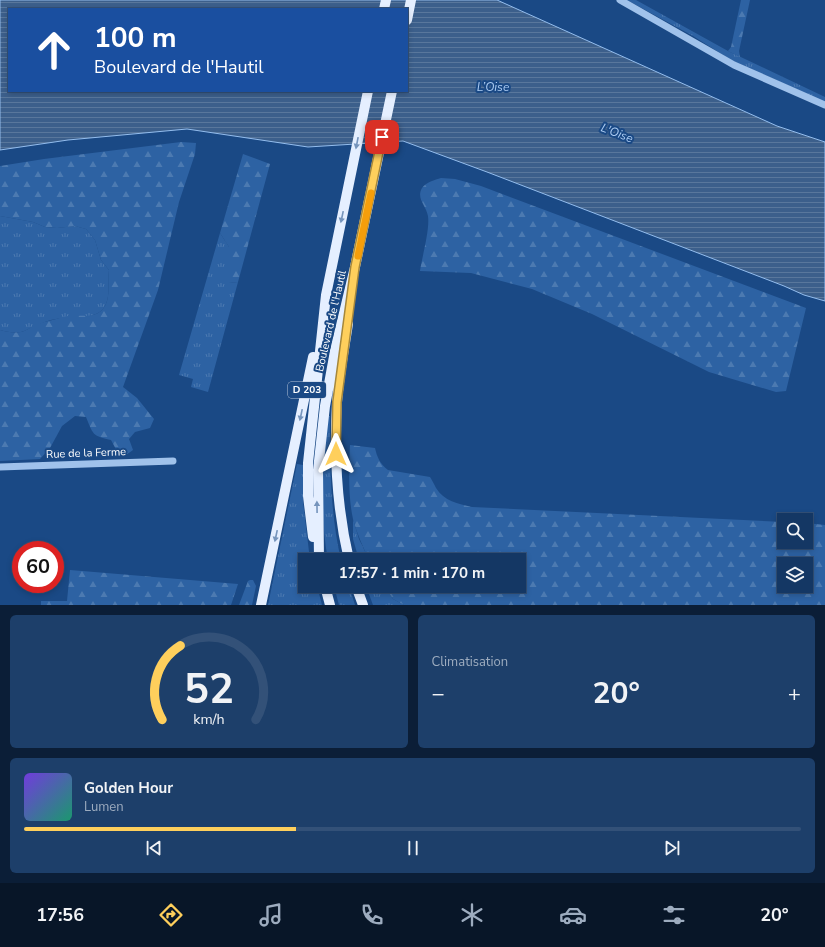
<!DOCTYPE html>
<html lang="fr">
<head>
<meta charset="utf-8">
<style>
  body { margin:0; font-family:"Nunito Sans",sans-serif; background:#1d3f6a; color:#f1f3f6; height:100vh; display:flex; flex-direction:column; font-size:15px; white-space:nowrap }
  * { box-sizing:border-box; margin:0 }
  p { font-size:13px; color:#9dacbf }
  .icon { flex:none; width:22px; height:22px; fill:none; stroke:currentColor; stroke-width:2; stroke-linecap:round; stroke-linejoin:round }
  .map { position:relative; height:605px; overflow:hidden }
  .panel { display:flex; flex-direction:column; gap:10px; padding:10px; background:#0b1e37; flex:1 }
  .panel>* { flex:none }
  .banner { position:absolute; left:8px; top:8px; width:400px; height:84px; border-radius:0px; box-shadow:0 2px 6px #0003,0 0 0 1px #335178; background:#1a4fa0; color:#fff; overflow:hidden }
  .fabs { position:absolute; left:777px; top:513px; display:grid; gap:8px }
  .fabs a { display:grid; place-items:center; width:36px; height:36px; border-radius:0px; background:#143764; box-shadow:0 2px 6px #0003,0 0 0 1px #335178; font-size:20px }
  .speed { position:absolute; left:12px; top:541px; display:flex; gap:8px; font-size:20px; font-weight:700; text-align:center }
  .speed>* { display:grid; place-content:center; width:52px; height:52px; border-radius:50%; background:#143764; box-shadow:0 2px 6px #0003,0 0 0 1px #335178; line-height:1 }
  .speed .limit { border:6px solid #d22; background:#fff; color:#111 }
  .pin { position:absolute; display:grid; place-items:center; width:34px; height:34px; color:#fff; margin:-17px; border-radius:8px; box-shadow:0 2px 6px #0006 }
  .me { position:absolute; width:44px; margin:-22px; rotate:0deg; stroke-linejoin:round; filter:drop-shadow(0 0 3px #0008) }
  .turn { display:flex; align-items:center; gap:14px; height:84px; padding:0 20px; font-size:18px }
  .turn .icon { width:52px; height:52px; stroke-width:2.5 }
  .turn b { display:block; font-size:28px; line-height:34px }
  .big { font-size:30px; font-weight:700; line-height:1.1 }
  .panel .tile { flex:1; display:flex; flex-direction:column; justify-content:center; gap:6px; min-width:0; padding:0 14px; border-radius:6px; background:#1d3f6a }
  .panel .dial { align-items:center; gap:0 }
  .dial svg { height:104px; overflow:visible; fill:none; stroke:#335178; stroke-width:7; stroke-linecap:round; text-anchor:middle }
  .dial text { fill:#f1f3f6; stroke:none }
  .song { display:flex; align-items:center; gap:12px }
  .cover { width:48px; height:48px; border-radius:6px; background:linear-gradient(135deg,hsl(260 70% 55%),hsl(160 70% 35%)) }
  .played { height:4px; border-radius:2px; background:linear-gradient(90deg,#fecf5c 35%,#335178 35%) }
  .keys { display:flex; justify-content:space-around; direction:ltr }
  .heat { display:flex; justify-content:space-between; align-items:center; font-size:22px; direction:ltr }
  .panel .tiles { flex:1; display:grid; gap:10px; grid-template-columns:1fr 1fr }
  .tile:last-child { grid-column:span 2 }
  .trip { position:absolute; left:298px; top:553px; width:228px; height:40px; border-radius:0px; background:#143764; box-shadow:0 2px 6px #0003,0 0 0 1px #335178; font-weight:700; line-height:40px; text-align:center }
  .menu { display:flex; height:64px; justify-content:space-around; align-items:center; background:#081628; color:#9dacbf }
  .menu .icon { width:28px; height:28px }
  .menu .current { color:#fecf5c }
  .menu b { font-size:18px; color:#f1f3f6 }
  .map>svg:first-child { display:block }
  .grass { fill:url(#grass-tufts) }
  .forest { fill:url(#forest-firs); fill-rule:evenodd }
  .water { fill:url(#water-rules); stroke:#93bdee; fill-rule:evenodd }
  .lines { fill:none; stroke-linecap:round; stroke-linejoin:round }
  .minor { stroke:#a0c2eb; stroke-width:7 }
  .major { stroke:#e5efff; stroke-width:10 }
  .oneway { fill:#7594bc }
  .route-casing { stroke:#a5873c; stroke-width:10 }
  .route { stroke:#fecf5c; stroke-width:7 }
  .slow { stroke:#f59e0b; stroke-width:7 }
  .labels { text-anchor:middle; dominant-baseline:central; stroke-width:4; stroke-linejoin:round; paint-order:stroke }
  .shield { fill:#1a4985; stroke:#bac8da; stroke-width:1 }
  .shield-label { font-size:10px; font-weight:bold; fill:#fff }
  .street-label { font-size:11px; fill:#fff; stroke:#1a4985 }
  .water-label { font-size:12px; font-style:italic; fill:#acccf3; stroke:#1a4985 }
</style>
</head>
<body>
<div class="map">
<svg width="825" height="605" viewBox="0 0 825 605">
  <defs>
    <pattern id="grass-tufts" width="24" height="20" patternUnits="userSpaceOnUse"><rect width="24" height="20" fill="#2d62a3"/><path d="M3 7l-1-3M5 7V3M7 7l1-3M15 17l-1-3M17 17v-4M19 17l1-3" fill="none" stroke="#4c7ab1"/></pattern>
    <pattern id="forest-firs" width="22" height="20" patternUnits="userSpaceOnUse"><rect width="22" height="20" fill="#2d62a3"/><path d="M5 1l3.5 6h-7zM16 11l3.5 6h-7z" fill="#4c7ab1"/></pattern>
    <pattern id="water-rules" width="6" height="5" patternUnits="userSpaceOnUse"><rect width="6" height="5" fill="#3c5f8b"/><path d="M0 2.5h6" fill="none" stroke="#59779c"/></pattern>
  </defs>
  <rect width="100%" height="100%" fill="#1a4985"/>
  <!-- grass -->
  <path class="grass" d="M 627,0 L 636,0 L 728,51 L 825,97 L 825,102 L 731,60 L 693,36 Z
    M 0,216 L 33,222 L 45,227 L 57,228 L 75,226 L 86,229 L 95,240 L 101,260 L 109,270 C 107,284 112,301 101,311 C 90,320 69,316 56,319 C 49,320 42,323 35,326 C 31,327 26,331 21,332 C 14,333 7,332 0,330 Z
    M 220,233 L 229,247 L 229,283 L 238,282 L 208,392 L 191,387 L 193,379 L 179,375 Z
    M 327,416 L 330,416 C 330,464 330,513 341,560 L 328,560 C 319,512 323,464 327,416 Z
    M 297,464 L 303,465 L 303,502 L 310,560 L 305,560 L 305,586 L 317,586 L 322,605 L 268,605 Z
    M 353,519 L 359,539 L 369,560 L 359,560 L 353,539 Z
    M 334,586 L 349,586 L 355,605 L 339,605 Z
    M 366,586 L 384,586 L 393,599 L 404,605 L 373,605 Z"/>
  <!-- forest -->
  <path class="forest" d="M 741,0 L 750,0 L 739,51 L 740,57 L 728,51 L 731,47 Z
    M 181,142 L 196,143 L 195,154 L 179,202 L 158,290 L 123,387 L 137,398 L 154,419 L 150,428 L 135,432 L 129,439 L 133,450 L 126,455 L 119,455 L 111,440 C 92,436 93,434 86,417 L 75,416 L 62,426 L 50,448 L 40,459 L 0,461 L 0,330 C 7,332 14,333 21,332 C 26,331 31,327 35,325 C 46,321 57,319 68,316 C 79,314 91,319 101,311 C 112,301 107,284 109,270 L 101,260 L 95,240 L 86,229 L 75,226 L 57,228 L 45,227 L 33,222 L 0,216 L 0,166 L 44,159 Z
    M 243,154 L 270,164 L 238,282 L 229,283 L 229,247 L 220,233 Z
    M 441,178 L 455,179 L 481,186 L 806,308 L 786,391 L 776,392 L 709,372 L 592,314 L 532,289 L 471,273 L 420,271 C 422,257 430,230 428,216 C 426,205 416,199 422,188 C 426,182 435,180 441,178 Z
    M 350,445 L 375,448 C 377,457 380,464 388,470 L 430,477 C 432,480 434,484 436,488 C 444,501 458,504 472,507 L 784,522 L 784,542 L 806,542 L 806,523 L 825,525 L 825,605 L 404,605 L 393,599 L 384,586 L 519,586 L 519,560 L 369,560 C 363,547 357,534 353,519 C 348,496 349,469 350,445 ZM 784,564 L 806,564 L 806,586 L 784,586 Z
    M 70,570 L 238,584 L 231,605 L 41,605 L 41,601 L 67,601 Z
    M 250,580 L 253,580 L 256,586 L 252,605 L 239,605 L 248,581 Z"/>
  <!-- water -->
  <path class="water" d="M 0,0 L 497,0 L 777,126 L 825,142 L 825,301 L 804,295 L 784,286 L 487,172 L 403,141 L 308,147 L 187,129 L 68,140 L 0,150 ZM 9,9 L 407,9 L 407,91 L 9,91 Z"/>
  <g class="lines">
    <!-- minor -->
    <path class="minor" d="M 620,0 L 734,65 L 825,105
      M 0,467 L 173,461"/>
    <!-- major -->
    <path class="major" d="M 384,9 L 386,0
      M 407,20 L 411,0
      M 348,324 C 344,350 339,376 337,402 C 334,455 337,509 349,560
      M 313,537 L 308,496 L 308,463 L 326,295 L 368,91
      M 319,560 L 318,470 L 325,406 L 335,351 L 355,267 L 392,91
      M 325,586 L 330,605
      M 356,586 L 363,605
      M 261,605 L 313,357"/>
  </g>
  <!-- one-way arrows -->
  <defs><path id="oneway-solid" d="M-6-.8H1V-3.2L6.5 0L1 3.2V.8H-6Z"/></defs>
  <g class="oneway">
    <use href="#oneway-solid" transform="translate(357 143) rotate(101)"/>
    <use href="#oneway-solid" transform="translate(342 217) rotate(102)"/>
    <use href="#oneway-solid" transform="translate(301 415) rotate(102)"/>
    <use href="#oneway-solid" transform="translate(317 507) rotate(-91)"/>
    <use href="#oneway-solid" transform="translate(276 536) rotate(102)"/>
  </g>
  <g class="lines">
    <defs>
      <path id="route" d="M 336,454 L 337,402 L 355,267 L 382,137"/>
    </defs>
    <!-- route casing -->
    <use href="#route" class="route-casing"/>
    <!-- route -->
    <use href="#route" class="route"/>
    <!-- slow -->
    <path class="slow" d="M 358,256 L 371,193"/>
  </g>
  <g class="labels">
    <!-- shield labels -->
    <rect class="shield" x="288" y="382" width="38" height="16" rx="3"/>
    <g class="shield-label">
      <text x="307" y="390">D 203</text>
    </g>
    <!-- street labels -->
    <g class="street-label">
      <text transform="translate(331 321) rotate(-77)">Boulevard de l'Hautil</text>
      <text transform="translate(86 453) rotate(-2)">Rue de la Ferme</text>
    </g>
    <!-- water labels -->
    <g class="water-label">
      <text x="493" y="87">L’Oise</text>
      <text transform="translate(617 133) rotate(21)">L'Oise</text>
    </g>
  </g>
</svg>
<div class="fabs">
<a><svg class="icon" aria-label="search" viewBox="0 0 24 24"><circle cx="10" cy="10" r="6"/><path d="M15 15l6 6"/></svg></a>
<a><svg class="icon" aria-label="layers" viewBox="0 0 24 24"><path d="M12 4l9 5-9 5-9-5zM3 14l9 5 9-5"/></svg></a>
</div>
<div class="speed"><div class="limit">60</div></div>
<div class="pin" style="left:382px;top:137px;background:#d93025"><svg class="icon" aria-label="arrive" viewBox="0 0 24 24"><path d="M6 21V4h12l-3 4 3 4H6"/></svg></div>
<svg class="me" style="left:336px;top:454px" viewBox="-20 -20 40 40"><path d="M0-17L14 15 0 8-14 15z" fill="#fecf5c" stroke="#fff" stroke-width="4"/></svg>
<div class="trip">17:57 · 1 min · 170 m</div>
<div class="banner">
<div class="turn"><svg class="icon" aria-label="ahead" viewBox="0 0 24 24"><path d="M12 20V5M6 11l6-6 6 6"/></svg><div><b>100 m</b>Boulevard de l'Hautil</div></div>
</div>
</div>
<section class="panel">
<div class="tiles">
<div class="tile dial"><svg viewBox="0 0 100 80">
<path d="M14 69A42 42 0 1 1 86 69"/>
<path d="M14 69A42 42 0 0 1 28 12" stroke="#fecf5c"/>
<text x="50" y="56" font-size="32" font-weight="700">52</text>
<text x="50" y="72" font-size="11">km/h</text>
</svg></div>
<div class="tile"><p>Climatisation</p>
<div class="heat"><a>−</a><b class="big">20°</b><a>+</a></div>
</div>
<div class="tile">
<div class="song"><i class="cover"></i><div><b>Golden Hour</b><p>Lumen</p></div></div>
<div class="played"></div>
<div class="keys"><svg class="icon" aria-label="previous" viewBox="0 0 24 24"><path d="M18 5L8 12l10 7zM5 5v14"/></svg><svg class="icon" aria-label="pause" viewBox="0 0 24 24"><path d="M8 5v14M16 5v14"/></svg><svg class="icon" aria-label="next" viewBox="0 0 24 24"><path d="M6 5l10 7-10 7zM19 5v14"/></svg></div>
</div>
</div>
</section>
<nav class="menu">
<b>17:56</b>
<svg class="icon current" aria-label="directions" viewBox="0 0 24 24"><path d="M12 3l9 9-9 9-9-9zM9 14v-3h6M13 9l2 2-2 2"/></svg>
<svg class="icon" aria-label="music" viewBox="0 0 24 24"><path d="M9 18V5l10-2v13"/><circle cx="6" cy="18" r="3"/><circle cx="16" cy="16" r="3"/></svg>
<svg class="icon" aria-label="phone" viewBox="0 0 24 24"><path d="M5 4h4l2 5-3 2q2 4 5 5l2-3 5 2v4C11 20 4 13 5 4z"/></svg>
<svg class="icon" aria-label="climate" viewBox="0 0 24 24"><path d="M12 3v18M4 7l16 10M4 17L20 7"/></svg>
<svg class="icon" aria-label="car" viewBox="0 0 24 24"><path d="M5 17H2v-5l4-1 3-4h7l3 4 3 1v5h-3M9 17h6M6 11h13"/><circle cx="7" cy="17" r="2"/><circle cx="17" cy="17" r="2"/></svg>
<svg class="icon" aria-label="filters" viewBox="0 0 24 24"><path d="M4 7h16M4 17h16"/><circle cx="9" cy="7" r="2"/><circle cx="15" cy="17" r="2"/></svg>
<b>20°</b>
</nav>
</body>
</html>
